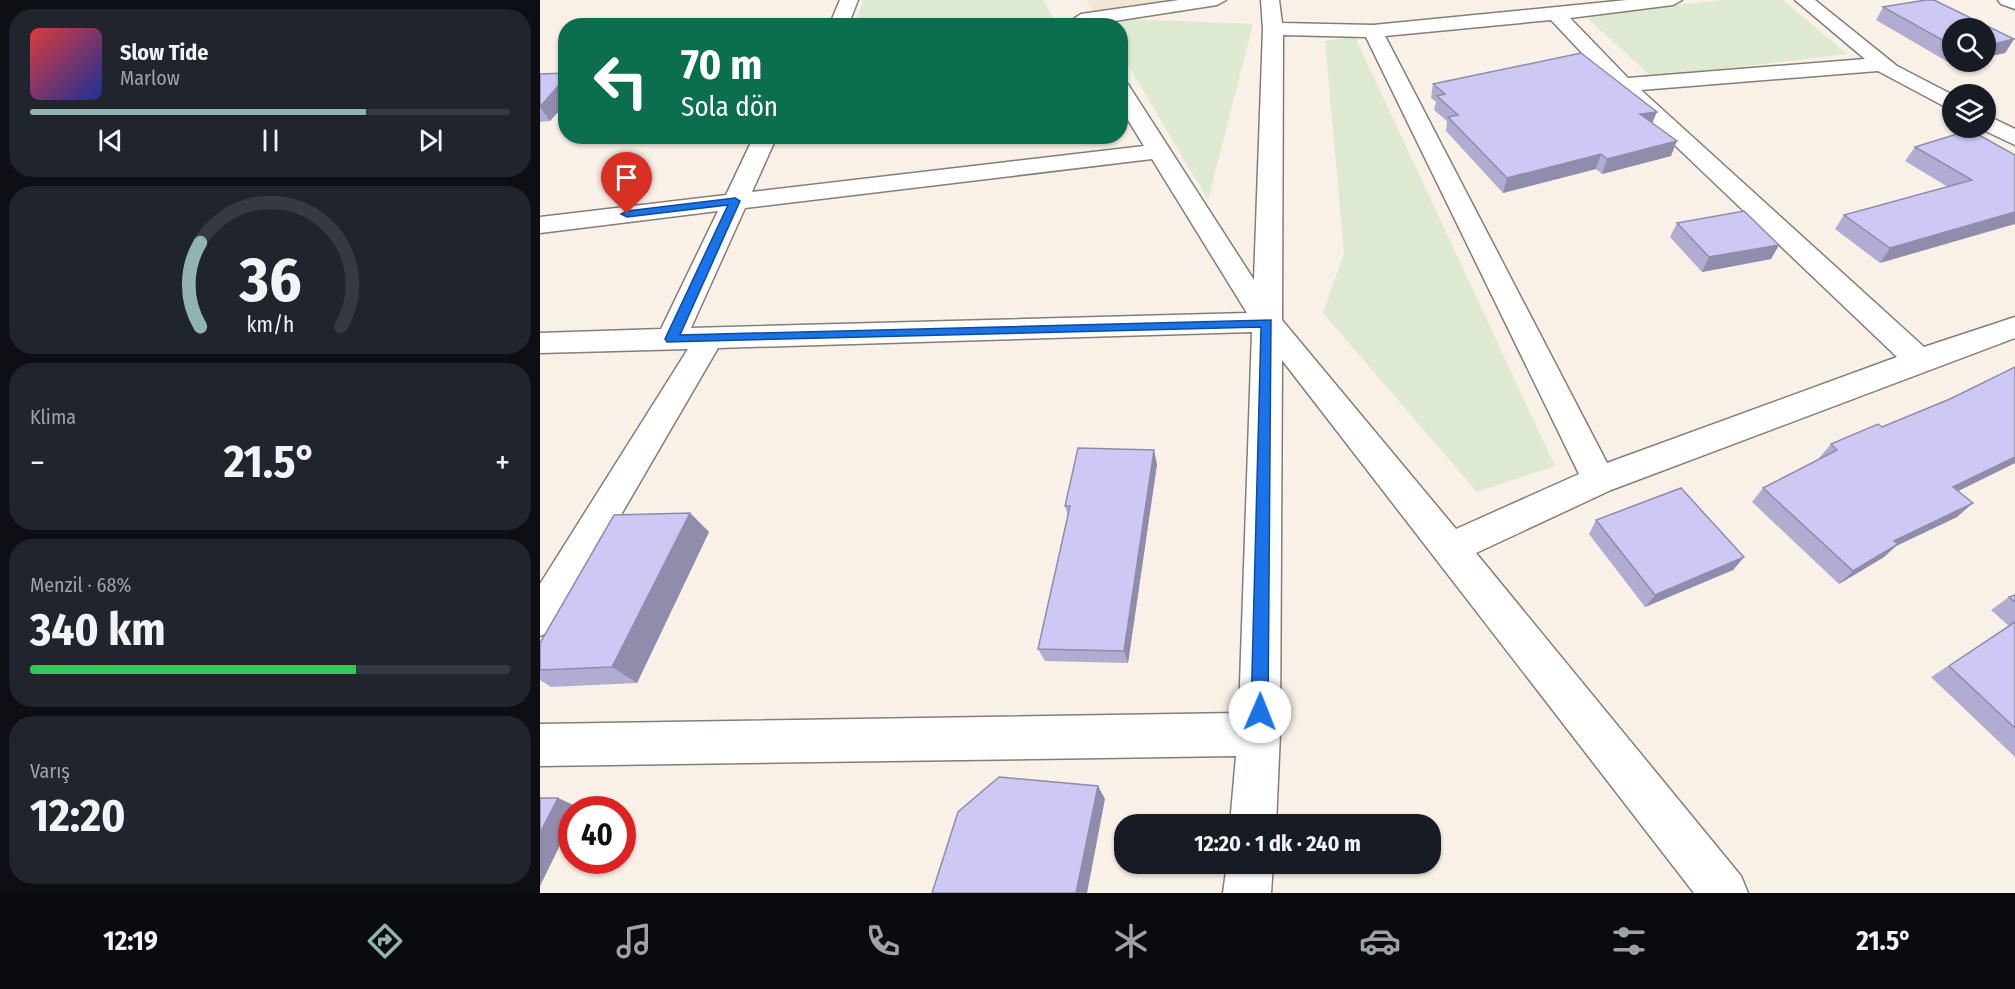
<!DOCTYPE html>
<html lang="tr">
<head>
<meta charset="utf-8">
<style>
  body { margin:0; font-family:"Fira Sans Condensed",sans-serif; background:#20242c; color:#f1f3f6; height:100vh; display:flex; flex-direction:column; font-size:22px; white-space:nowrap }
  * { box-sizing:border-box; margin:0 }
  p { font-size:20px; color:#9ea1a6 }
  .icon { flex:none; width:33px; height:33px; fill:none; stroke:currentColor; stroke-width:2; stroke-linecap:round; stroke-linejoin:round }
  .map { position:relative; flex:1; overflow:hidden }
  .details { display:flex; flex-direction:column; gap:9px; padding:9px; background:#0d0f14; width:540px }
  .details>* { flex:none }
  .banner { position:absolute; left:18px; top:18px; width:570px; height:126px; border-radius:24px; box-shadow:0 2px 4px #0004; background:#0b6e4f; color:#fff; overflow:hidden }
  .fabs { position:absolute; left:1402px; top:18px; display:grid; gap:12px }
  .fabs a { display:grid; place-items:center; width:54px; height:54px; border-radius:50%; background:#171b24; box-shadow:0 2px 4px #0004; font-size:30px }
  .speed { position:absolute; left:18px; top:796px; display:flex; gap:12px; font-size:30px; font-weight:700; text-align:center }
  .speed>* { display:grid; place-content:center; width:78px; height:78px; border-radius:50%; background:#171b24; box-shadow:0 2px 4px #0004; line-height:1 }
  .speed .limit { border:9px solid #d22; background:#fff; color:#111 }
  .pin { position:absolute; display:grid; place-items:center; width:51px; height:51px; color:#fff; margin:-62px -26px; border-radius:50% 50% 50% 0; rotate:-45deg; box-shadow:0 0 6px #0007 }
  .pin .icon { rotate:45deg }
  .me { position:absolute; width:66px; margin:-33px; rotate:1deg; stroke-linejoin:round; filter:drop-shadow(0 0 4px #0008) }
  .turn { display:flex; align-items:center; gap:21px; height:126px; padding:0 24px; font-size:27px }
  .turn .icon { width:78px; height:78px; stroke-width:2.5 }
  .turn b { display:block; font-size:42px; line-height:51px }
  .big { font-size:45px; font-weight:700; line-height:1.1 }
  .details .widget { flex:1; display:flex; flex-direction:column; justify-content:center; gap:9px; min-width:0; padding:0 21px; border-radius:24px; background:#20242c }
  .details .dial { align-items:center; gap:0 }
  .dial svg { height:156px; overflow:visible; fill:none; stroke:#363941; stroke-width:7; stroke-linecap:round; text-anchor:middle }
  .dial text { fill:#f1f3f6; stroke:none }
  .song { display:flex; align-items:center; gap:18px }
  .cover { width:72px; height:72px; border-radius:9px; background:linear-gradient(135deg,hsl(0 70% 55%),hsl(230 70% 35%)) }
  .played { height:6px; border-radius:3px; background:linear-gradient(90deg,#92b4b0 70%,#363941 70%) }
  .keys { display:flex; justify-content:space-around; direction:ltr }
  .heat { display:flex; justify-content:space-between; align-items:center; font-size:33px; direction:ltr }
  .charge { height:9px; border-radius:4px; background:linear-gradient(90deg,#34c759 68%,#363941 0) }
  .trip { position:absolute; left:574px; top:814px; width:327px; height:60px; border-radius:24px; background:#171b24; box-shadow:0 2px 4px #0004; font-weight:700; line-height:60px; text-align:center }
  .dock { display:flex; height:96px; justify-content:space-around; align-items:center; background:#090b0e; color:#9ea1a6 }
  .dock .icon { width:42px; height:42px }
  .dock .current { color:#92b4b0 }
  .dock b { font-size:27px; color:#f1f3f6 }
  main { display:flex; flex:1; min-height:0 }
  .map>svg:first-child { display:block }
  .built { fill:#f3e6d7 }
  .green { fill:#dde9d0 }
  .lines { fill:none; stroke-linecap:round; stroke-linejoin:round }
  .minor-casing { stroke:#847e76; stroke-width:3 }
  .minor { fill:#fff; fill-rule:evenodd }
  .wall { fill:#b1acd2 }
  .shaded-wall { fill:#908cab }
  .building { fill:#cec8f4; stroke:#908cab; stroke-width:1.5 }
  .route { fill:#1a73e8; stroke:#114b97; stroke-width:1.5 }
</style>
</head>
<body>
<main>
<section class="details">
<div class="widget">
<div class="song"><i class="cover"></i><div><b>Slow Tide</b><p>Marlow</p></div></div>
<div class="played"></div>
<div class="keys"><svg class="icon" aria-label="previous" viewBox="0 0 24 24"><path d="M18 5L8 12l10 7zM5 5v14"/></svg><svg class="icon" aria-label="pause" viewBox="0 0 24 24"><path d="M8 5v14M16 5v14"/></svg><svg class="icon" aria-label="next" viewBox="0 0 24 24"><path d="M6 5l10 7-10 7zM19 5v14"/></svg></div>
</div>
<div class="widget dial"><svg viewBox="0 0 100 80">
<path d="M14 69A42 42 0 1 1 86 69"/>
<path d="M14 69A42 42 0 0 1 14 26" stroke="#92b4b0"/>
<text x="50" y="56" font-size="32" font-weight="700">36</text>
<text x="50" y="72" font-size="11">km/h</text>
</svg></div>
<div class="widget"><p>Klima</p>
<div class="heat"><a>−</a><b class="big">21.5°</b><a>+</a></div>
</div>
<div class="widget"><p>Menzil · 68%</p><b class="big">340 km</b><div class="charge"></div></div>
<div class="widget"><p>Varış</p><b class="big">12:20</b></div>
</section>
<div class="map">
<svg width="1475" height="893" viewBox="0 0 1475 893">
  <rect width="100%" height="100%" fill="#f9f1e8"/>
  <!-- built -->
  <path class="built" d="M 546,0 L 644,0 L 553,12 Z"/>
  <!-- green -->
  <path class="green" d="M 323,0 L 503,0 L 517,25 L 315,25 Z
    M 1184,0 L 1243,0 L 1307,54 L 1112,77 L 1048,19 L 1059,13 Z
    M 586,19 L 713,24 L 668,200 L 581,53 L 580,26 L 570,26 Z
    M 815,37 L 1015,466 L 937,492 L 783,313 L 804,253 L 785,41 Z"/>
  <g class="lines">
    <defs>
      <path id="minor" d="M 300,0 L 318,0 L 308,26 L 289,26 Z
        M 639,0 L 686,0 L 677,5 L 542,26 L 534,24 L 532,20 L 541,14 Z
        M 721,0 L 739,0 L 742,23 L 833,25 L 1087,0 L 1142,0 L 1133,5 L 1030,18 L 1088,78 L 1325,59 L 1255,0 L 1275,0 L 1357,66 L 1413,95 L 1413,111 L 1338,71 L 1101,90 L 1384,347 L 1475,317 L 1475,338 L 1071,490 L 936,553 L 1201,876 L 1208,893 L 1154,893 L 742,360 L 740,734 L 736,825 L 690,825 L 696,756 L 0,766 L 0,724 L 699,713 L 712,332 L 178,348 L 14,630 L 0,636 L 0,584 L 148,349 L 0,353 L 0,333 L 121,329 L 178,211 L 0,233 L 0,217 L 186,195 L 214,136 L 237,136 L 212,192 L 604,146 L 580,107 L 580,83 L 588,84 L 591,89 L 714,280 L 723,29 ZM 1011,20 L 1076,89 L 1357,357 L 1067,463 L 845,36 ZM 743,35 L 826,37 L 1039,474 L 916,529 L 742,320 ZM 612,159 L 707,313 L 151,328 L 205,208 Z
        M 1458,0 L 1475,0 L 1475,9 L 1461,4 Z
        M 1446,115 L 1475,129 L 1475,145 L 1439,128 L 1446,128 Z
        M 687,864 L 733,864 L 731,893 L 683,893 Z"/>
    </defs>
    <!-- minor casing -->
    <use href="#minor" class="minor-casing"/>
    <!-- minor -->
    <use href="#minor" class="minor"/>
  </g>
  <!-- wall -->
  <path class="wall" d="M 1386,0 L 1394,0 L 1474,39 L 1465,53 L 1446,57 L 1446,28 L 1413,28 L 1413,62 L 1427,62 L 1413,65 L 1336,20 L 1343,7 Z
    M 26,73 L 26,103 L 10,121 L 0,122 L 0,74 Z
    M 893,84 L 1112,123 L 1131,156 L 1062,174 L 1056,169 L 963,193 L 906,131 L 907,121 L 894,110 L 896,102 L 891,98 Z
    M 1375,147 L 1475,155 L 1340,263 L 1295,229 L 1304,215 L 1408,187 L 1365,161 Z
    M 1137,223 L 1239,245 L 1231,259 L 1162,272 L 1130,237 Z
    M 1475,367 L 1475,463 L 1418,491 L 1417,517 L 1356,546 L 1344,557 L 1299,584 L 1212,502 L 1223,488 L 1280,459 L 1279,458 L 1291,444 L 1342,427 L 1410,399 Z
    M 617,464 L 588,663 L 505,661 L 498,649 L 528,516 L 525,506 Z
    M 150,513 L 169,532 L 97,683 L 11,687 L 0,680 L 0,643 Z
    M 1056,520 L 1204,557 L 1193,570 L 1105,607 L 1049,534 Z
    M 1475,595 L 1475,757 L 1391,677 L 1469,626 L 1451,610 L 1469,597 Z"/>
  <!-- shaded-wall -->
  <path class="shaded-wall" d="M 1474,39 L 1465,53 L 1446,57 L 1446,46 Z
    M 1415,62 L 1427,62 L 1413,65 Z
    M 26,77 L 26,103 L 10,121 L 0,107 Z
    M 1117,112 L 1111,126 L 1100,114 Z
    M 1137,141 L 1131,156 L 1062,174 L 1067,159 Z
    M 1061,154 L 1056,169 L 963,193 L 967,178 Z
    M 1475,212 L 1475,224 L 1340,263 L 1350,248 Z
    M 1239,245 L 1231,259 L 1162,272 L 1169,257 Z
    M 614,450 L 617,464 L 588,663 L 584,651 Z
    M 1475,457 L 1475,463 L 1398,501 L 1413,487 Z
    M 1433,503 L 1417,517 L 1356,546 L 1344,557 L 1299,584 L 1313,571 L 1354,541 Z
    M 150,513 L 169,532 L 97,683 L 72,667 Z
    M 1204,557 L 1193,570 L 1105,607 L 1115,595 Z
    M 558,786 L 565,799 L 547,893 L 536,893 Z
    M 18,798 L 38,807 L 37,810 L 32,810 L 32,821 L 0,886 L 0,833 Z"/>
  <!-- building -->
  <path class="building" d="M 1386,0 L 1394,0 L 1474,39 L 1446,46 L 1446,28 L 1413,28 L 1413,46 L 1343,7 Z
    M 1041,53 L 1117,112 L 1100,114 L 1137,141 L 1067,159 L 1061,154 L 967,178 L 908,117 L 918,115 L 897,96 L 905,94 L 893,84 Z
    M 26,73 L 26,77 L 0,107 L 0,74 Z
    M 1430,130 L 1475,155 L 1475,212 L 1350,248 L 1304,215 L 1432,180 L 1375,147 Z
    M 1204,211 L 1239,245 L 1169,257 L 1137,223 Z
    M 1475,367 L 1475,457 L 1413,487 L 1433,503 L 1354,541 L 1358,544 L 1313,571 L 1223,488 L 1297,450 L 1291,444 L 1338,424 L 1342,427 L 1410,399 Z
    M 538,448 L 614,450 L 584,651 L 498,649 L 530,506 L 525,506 Z
    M 1141,488 L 1204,557 L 1115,595 L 1056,520 Z
    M 150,513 L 72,667 L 0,670 L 0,643 L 74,515 Z
    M 1475,595 L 1475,602 L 1469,597 Z
    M 1475,622 L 1475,728 L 1409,666 Z
    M 459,777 L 558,786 L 536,893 L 392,893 L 418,812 Z
    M 0,798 L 18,798 L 0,833 Z"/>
  <!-- route -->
  <path class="route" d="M 195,198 L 200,201 L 140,335 L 731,320 L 728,712 L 726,718 L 720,720 L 714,718 L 711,712 L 721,327 L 127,342 L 125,339 L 188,205 L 87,217 L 81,214 L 87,211 Z"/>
</svg>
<div class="fabs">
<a><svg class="icon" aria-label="search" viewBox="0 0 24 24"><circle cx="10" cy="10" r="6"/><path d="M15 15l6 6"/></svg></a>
<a><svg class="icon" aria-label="layers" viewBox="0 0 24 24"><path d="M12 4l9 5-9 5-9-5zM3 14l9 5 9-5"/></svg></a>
</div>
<div class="speed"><div class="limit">40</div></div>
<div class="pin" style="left:87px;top:214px;background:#d93025"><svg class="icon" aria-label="arrive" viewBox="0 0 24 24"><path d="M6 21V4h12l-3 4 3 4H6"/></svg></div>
<svg class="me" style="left:720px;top:712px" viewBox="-20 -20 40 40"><circle r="19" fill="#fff"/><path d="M0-13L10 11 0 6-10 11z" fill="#1a73e8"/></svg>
<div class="trip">12:20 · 1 dk · 240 m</div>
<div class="banner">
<div class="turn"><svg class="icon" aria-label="left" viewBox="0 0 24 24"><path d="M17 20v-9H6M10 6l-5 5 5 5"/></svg><div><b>70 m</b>Sola dön</div></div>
</div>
</div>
</main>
<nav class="dock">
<b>12:19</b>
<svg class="icon current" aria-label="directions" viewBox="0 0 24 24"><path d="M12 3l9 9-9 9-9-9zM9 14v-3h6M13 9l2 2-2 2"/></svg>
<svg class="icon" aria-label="music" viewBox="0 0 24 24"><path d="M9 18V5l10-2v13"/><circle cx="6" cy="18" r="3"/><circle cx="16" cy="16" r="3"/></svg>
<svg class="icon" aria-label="phone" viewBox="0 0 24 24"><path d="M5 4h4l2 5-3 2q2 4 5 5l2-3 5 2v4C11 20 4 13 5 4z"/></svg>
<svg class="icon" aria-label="climate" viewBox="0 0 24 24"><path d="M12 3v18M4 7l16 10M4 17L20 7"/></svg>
<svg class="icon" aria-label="car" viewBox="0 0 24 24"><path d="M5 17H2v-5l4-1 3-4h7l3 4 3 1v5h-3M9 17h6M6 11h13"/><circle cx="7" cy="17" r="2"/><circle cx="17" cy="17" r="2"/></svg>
<svg class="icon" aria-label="filters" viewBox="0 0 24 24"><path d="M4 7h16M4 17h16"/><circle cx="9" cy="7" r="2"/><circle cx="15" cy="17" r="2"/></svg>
<b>21.5°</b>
</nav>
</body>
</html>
